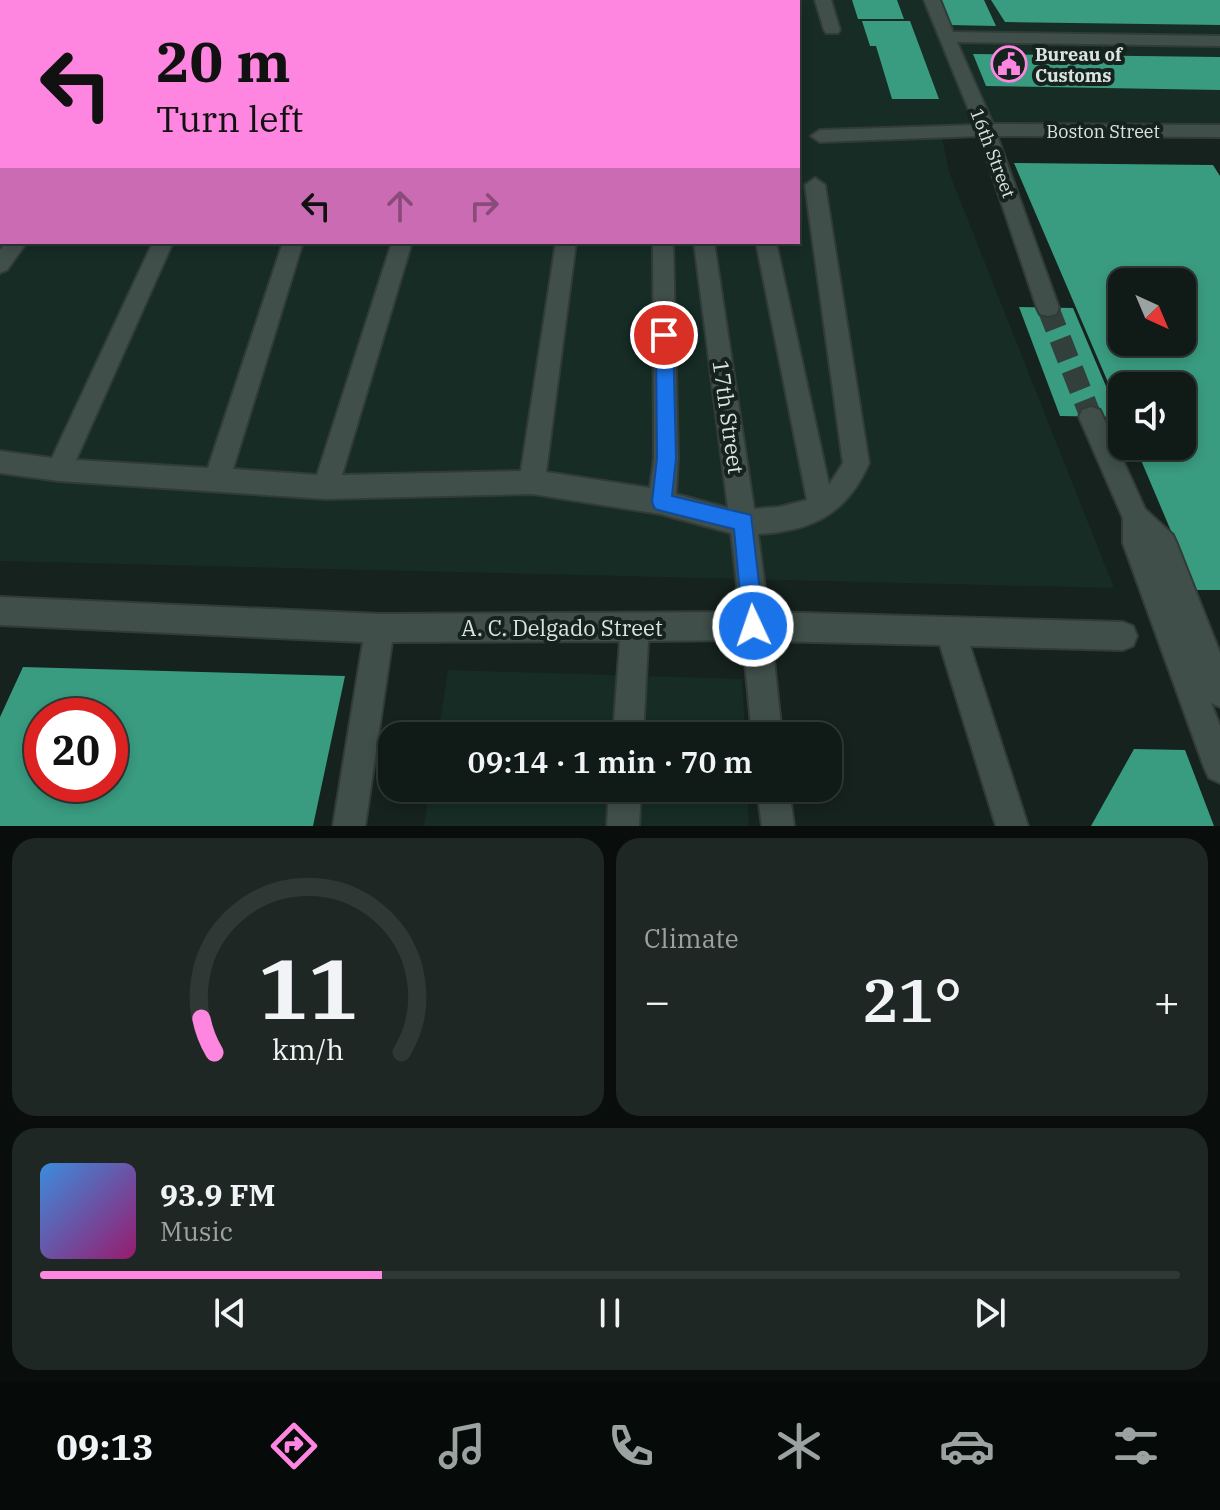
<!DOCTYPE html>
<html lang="en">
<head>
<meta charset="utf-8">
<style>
  body { margin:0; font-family:"IBM Plex Serif",serif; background:#1e2723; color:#f1f3f6; height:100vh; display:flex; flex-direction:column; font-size:30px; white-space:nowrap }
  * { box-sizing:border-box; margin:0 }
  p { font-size:26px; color:#9ca1a1 }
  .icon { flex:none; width:44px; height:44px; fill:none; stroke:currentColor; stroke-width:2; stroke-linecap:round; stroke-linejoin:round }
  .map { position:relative; height:826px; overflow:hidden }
  .sheet { display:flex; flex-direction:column; gap:12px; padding:12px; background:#090e0c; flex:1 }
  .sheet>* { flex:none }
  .banner { position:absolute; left:0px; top:0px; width:800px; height:244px; box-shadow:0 4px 12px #0003,0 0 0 2px #303835; background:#fe86e1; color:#111; overflow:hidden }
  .needle { width:52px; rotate:136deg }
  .buttons { position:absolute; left:1108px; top:268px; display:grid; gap:16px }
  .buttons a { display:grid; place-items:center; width:88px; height:88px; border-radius:16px; background:#101a16; box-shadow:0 4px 12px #0003,0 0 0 2px #303835; font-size:40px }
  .speed { position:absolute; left:24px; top:698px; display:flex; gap:16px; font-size:40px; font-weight:700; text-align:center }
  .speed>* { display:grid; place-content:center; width:104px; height:104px; border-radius:50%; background:#101a16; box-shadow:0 4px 12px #0003,0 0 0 2px #303835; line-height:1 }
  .speed .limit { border:12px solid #d22; background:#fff; color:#111 }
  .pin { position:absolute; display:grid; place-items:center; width:68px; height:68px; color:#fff; margin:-34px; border:4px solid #fff; border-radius:50%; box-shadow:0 2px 8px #0007 }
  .me { position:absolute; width:88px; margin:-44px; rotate:357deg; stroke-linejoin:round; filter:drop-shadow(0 0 6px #0008) }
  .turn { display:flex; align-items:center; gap:28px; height:168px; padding:0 24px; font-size:36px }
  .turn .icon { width:104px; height:104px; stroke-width:2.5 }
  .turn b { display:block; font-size:56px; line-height:68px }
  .lanes { display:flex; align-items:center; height:76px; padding:0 24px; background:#0003; justify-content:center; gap:40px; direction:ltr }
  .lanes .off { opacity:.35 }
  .big { font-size:60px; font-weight:600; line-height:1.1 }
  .sheet .widget { flex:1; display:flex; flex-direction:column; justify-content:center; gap:12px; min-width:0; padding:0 28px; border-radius:24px; background:#1e2723 }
  .sheet .dial { align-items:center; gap:0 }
  .dial svg { height:208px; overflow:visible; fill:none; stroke:#303835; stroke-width:7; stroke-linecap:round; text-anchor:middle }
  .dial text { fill:#f1f3f6; stroke:none }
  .song { display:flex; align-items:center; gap:24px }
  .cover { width:96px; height:96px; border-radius:12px; background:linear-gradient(135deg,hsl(210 70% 55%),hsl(320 70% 35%)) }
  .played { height:8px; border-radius:4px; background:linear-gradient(90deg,#fe86e1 30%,#303835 30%) }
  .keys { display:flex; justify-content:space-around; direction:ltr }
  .heat { display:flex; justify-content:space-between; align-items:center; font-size:44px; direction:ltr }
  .sheet .tiles { flex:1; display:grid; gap:12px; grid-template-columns:1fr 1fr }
  .widget:last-child { grid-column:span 2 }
  .trip { position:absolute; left:378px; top:722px; width:464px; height:80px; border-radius:24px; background:#101a16; box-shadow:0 4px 12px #0003,0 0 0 2px #303835; font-weight:600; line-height:80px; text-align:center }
  .menu { display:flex; height:128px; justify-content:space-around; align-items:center; background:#060a09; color:#9ca1a1 }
  .menu .icon { width:56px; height:56px }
  .menu .selected { color:#fe86e1 }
  .menu b { font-size:36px; color:#f1f3f6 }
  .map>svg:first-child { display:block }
  .built { fill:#162c25; fill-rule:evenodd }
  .building { fill:#399b7f; fill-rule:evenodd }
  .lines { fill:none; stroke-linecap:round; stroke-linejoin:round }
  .minor-tunnel { stroke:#333f3a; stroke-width:22; stroke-dasharray:22 11; stroke-linecap:butt }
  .minor-casing { stroke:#323b37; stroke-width:4 }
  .minor { fill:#404f49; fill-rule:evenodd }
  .route { fill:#1a73e8; stroke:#114b97; stroke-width:2 }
  .labels { text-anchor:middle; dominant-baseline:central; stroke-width:8; stroke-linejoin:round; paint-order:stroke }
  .far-poi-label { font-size:18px; font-weight:bold; fill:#dae3df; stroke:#15221d; text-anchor:start }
  .far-street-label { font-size:18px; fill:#dae3df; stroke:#15221d }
  .street-label { font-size:22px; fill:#dae3df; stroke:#15221d }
</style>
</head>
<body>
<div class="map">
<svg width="1220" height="826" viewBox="0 0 1220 826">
  <rect width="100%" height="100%" fill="#15221d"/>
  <!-- built -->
  <path class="built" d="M 0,0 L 1220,0 L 1220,130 L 940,127 L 949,172 L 1114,588 L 0,561 ZM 2,2 L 798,2 L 798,242 L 2,242 Z
    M 448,670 L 742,679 L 745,736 L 438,736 Z
    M 430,788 L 747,788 L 749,826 L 424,826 Z"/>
  <!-- building -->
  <path class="building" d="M 852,0 L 897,0 L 904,19 L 858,19 Z
    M 940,0 L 984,0 L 996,26 L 950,25 Z
    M 991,0 L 1220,0 L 1220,25 L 1005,22 Z
    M 862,21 L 910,21 L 939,99 L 892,99 L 876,46 L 870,46 Z
    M 973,54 L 1220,57 L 1220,90 L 986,86 Z
    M 1014,163 L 1213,165 L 1220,176 L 1220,590 L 1196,590 L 1135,446 L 1182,446 L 1182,386 L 1122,386 L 1122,415 ZM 1122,282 L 1182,282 L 1182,342 L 1122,342 Z
    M 1019,307 L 1073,308 L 1119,417 L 1060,416 Z
    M 23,667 L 345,676 L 313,826 L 0,826 L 0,717 ZM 42,716 L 110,716 L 110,784 L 42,784 Z
    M 1134,749 L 1185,750 L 1214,826 L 1091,826 Z"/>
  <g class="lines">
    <!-- minor-tunnel -->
    <path class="minor-tunnel" d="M 1048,308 L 1091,417"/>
    <defs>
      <path id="minor" d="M 177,0 L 193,0 L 175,2 Z
        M 349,0 L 365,0 L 348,2 Z
        M 469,0 L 485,0 L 485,2 L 469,2 Z
        M 590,0 L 606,0 L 606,2 L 590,2 Z
        M 678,0 L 694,0 L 694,2 L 678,2 Z
        M 815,0 L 831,0 L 840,30 L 838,33 L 826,33 L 824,30 Z
        M 924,0 L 940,0 L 953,32 L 1220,36 L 1220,46 L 957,42 L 993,124 L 1220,125 L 1220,137 L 997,136 L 1059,308 L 1056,314 L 1048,316 L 1040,314 L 1037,308 L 979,136 L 820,142 L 811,136 L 820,130 L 975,125 Z
        M 0,109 L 2,109 L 2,121 L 0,121 Z
        M 0,138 L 2,138 L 2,150 L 0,150 Z
        M 815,178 L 825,185 L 869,463 C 847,514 812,531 758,534 L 768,612 L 1123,622 L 1133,626 L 1137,636 L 1133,646 L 1123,650 L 970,646 L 1028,826 L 996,826 L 940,645 L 772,641 L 782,736 L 752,736 L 743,640 L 648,641 L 643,736 L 613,736 L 620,641 L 392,642 L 365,826 L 333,826 L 363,642 L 0,625 L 0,597 L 380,614 L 740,612 L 731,533 L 660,514 L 532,494 L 326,499 L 59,481 L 0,473 L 0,451 L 52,458 L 153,242 L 173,242 L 76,460 L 208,468 L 283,242 L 303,242 L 233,469 L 317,475 L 392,242 L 412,242 L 342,475 L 521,471 L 556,242 L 576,242 L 546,472 L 650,488 L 654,458 L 653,242 L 673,242 L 678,458 L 676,494 L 728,508 L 694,242 L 714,242 L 754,509 L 779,507 L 807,500 L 756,242 L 776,242 L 829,485 L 843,463 L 805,185 Z
        M 0,186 L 2,186 L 2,200 L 0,200 Z
        M 6,242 L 27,242 L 7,270 L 0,273 L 0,250 Z
        M 1091,407 L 1100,410 L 1145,509 L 1173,535 L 1177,544 L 1220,653 L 1220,707 L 1211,703 L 1220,726 L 1220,783 L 1209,778 L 1204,767 L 1123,543 L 1123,518 L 1079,417 L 1082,410 Z
        M 609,788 L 641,788 L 639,826 L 607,826 Z
        M 757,788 L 789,788 L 794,826 L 762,826 Z"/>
    </defs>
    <!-- minor casing -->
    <use href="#minor" class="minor-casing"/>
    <!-- minor -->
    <use href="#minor" class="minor"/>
  </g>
  <!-- route -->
  <path class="route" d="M 664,328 L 673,335 L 676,458 L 672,496 L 751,515 L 764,626 L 761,633 L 753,637 L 746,633 L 743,626 L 734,529 L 662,511 L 655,509 L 652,502 L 657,458 L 656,335 Z"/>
  <!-- icons -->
  <defs>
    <symbol id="civic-ring" viewBox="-11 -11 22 22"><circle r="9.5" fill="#15221d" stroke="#fe86e1" stroke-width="1.5"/><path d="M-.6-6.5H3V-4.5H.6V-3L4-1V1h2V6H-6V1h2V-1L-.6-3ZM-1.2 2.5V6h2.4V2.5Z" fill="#fe86e1"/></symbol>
  </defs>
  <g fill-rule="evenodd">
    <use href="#civic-ring" x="989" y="44" width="40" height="40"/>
  </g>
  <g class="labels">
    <!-- far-poi labels -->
    <g class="far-poi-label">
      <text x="1035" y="54">Bureau of<tspan x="1035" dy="21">Customs</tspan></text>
    </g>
    <!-- far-street labels -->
    <g class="far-street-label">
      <text x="1103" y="131">Boston Street</text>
      <text transform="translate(993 153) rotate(69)">16th Street</text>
    </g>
    <!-- street labels -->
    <g class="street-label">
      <text transform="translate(729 417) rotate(82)">17th Street</text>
      <text x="562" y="627">A. C. Delgado Street</text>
    </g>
  </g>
</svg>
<div class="buttons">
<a><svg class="needle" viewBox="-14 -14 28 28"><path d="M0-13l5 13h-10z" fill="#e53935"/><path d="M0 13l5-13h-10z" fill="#9ca1a1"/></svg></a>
<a><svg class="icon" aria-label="sound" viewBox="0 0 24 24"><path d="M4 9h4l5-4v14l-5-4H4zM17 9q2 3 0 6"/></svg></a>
</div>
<div class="speed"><div class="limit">20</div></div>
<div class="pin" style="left:664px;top:335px;background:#d93025"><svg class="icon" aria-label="arrive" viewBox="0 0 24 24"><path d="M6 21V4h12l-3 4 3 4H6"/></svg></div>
<svg class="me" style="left:753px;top:626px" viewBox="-20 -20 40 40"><circle r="17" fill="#1a73e8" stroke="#fff" stroke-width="3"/><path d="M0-11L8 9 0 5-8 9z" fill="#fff"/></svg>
<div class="trip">09:14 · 1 min · 70 m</div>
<div class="banner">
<div class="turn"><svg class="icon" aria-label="left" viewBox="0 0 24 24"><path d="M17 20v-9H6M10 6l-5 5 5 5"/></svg><div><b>20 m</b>Turn left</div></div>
<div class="lanes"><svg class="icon" aria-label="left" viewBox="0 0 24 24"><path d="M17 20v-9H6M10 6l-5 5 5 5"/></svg><svg class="icon off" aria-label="ahead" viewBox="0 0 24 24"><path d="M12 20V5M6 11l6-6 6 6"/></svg><svg class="icon off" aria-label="right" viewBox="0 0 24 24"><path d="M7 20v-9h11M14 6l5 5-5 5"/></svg></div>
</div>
</div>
<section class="sheet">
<div class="tiles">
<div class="widget dial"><svg viewBox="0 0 100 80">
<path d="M14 69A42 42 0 1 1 86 69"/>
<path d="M14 69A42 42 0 0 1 9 56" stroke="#fe86e1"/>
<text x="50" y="56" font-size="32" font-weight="700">11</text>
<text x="50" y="72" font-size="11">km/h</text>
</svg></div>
<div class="widget"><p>Climate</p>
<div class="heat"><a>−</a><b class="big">21°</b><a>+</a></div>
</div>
<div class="widget">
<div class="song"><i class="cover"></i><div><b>93.9 FM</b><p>Music</p></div></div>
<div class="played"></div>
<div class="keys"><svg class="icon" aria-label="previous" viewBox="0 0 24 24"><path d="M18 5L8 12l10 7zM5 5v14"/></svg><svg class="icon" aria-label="pause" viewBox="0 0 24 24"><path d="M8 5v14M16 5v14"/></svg><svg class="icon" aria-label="next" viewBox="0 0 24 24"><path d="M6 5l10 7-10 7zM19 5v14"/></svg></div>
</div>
</div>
</section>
<nav class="menu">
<b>09:13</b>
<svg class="icon selected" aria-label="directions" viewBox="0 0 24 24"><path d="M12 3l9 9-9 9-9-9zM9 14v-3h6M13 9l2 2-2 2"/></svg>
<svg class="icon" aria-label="music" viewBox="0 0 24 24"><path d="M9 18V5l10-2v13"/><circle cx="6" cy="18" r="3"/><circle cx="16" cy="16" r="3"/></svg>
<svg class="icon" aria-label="phone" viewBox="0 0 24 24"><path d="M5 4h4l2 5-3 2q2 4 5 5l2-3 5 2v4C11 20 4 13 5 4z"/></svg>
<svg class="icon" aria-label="climate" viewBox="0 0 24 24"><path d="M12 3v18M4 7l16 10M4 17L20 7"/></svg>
<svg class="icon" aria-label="car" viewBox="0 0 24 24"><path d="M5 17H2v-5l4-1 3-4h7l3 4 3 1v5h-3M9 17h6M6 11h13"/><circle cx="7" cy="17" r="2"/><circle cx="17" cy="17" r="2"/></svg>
<svg class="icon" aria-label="filters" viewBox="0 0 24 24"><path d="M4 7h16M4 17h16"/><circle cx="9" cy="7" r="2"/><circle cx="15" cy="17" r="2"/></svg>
</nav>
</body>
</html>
